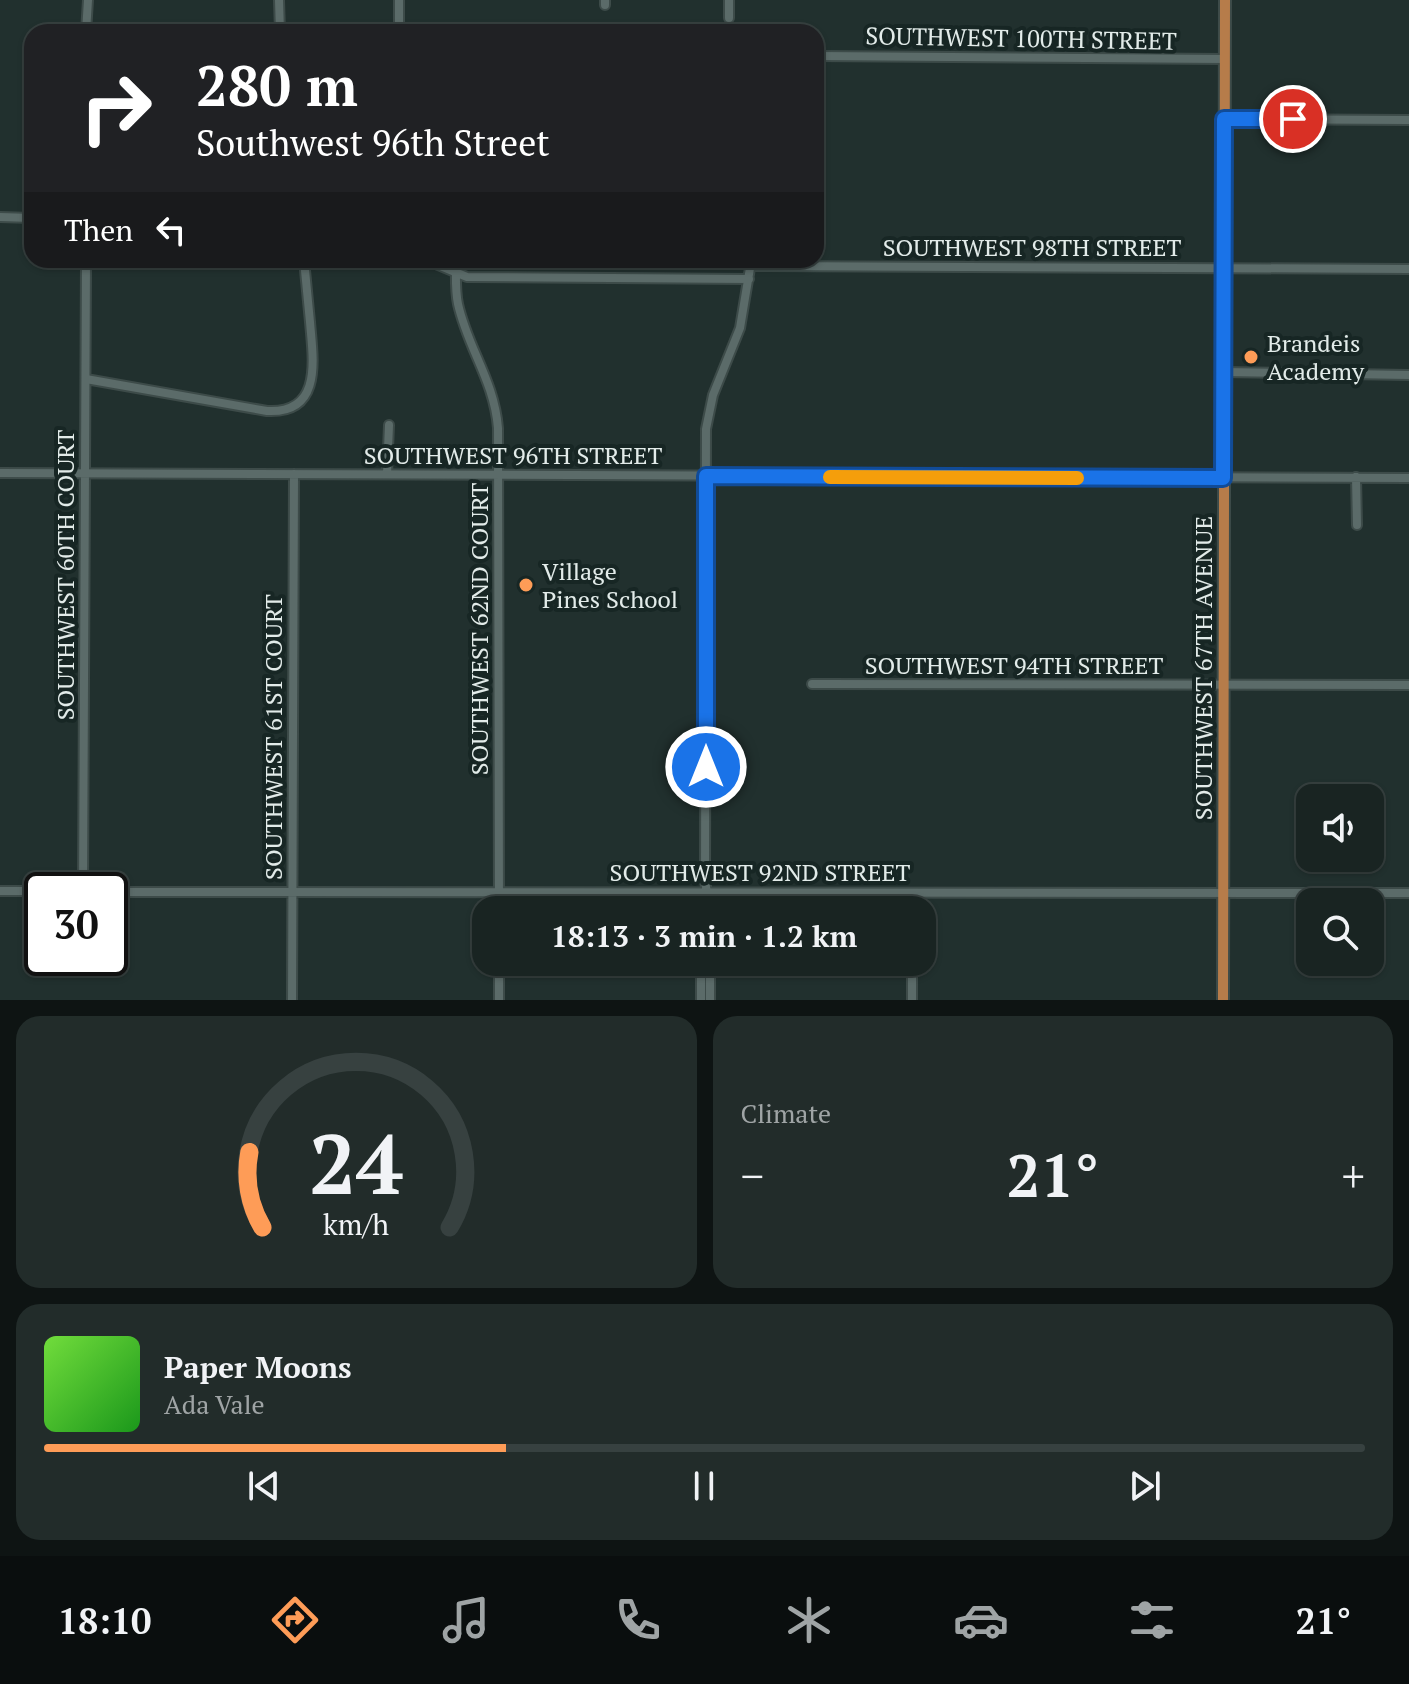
<!DOCTYPE html>
<html lang="en">
<head>
<meta charset="utf-8">
<style>
  body { margin:0; font-family:"PT Serif",serif; background:#222c2a; color:#f1f3f6; height:100vh; display:flex; flex-direction:column; font-size:30px; white-space:nowrap }
  * { box-sizing:border-box; margin:0 }
  p { font-size:26px; color:#9fa4a5 }
  .icon { flex:none; width:44px; height:44px; fill:none; stroke:currentColor; stroke-width:2; stroke-linecap:round; stroke-linejoin:round }
  .map { position:relative; height:1000px; overflow:hidden }
  .side { display:flex; flex-direction:column; gap:16px; padding:16px; background:#0e1413; flex:1 }
  .side>* { flex:none }
  .hud { position:absolute; left:24px; top:24px; width:800px; height:244px; border-radius:24px; box-shadow:0 2px 6px #0004,0 0 0 2px #374140; background:#202124; color:#fff; overflow:hidden }
  .tools { position:absolute; left:1296px; top:784px; display:grid; gap:16px }
  .tools a { display:grid; place-items:center; width:88px; height:88px; border-radius:16px; background:#192422; box-shadow:0 2px 6px #0004,0 0 0 2px #374140; font-size:40px }
  .speed { position:absolute; left:24px; top:872px; display:flex; gap:16px; font-size:40px; font-weight:700; text-align:center }
  .speed>* { display:grid; place-content:center; width:104px; height:104px; border-radius:50%; background:#192422; box-shadow:0 2px 6px #0004,0 0 0 2px #374140; line-height:1 }
  .speed .limit { border:4px solid #111; border-radius:12px; background:#fff; color:#111 }
  .pin { position:absolute; display:grid; place-items:center; width:68px; height:68px; color:#fff; margin:-34px; border:4px solid #fff; border-radius:50%; box-shadow:0 2px 8px #0007 }
  .me { position:absolute; width:88px; margin:-44px; rotate:0deg; stroke-linejoin:round; filter:drop-shadow(0 0 6px #0008) }
  .turn { display:flex; align-items:center; gap:28px; height:168px; padding:0 40px; font-size:36px }
  .turn .icon { width:104px; height:104px; stroke-width:2.5 }
  .turn b { display:block; font-size:56px; line-height:68px }
  .then { display:flex; align-items:center; height:76px; padding:0 40px; background:#0003; gap:16px; font-size:30px }
  .big { font-size:60px; font-weight:800; line-height:1.1 }
  .side .widget { flex:1; display:flex; flex-direction:column; justify-content:center; gap:12px; min-width:0; padding:0 28px; border-radius:24px; background:#222c2a }
  .side .dial { align-items:center; gap:0 }
  .dial svg { height:208px; overflow:visible; fill:none; stroke:#374140; stroke-width:7; stroke-linecap:round; text-anchor:middle }
  .dial text { fill:#f1f3f6; stroke:none }
  .song { display:flex; align-items:center; gap:24px }
  .cover { width:96px; height:96px; border-radius:12px; background:linear-gradient(135deg,hsl(100 70% 55%),hsl(120 70% 35%)) }
  .played { height:8px; border-radius:4px; background:linear-gradient(90deg,#fe9c57 35%,#374140 35%) }
  .keys { display:flex; justify-content:space-around; direction:ltr }
  .heat { display:flex; justify-content:space-between; align-items:center; font-size:44px; direction:ltr }
  .side .tiles { flex:1; display:grid; gap:16px; grid-template-columns:1fr 1fr }
  .widget:last-child { grid-column:span 2 }
  .trip { position:absolute; left:472px; top:896px; width:464px; height:80px; border-radius:24px; background:#192422; box-shadow:0 2px 6px #0004,0 0 0 2px #374140; font-weight:800; line-height:80px; text-align:center }
  .tabs { display:flex; height:128px; justify-content:space-around; align-items:center; background:#0a0e0e; color:#9fa4a5 }
  .tabs .icon { width:56px; height:56px }
  .tabs .active { color:#fe9c57 }
  .tabs b { font-size:36px; color:#f1f3f6 }
  .map>svg:first-child { display:block }
  .lines { fill:none; stroke-linecap:round; stroke-linejoin:round }
  .minor-casing { stroke:#3d4b49; stroke-width:12 }
  .major-casing { stroke:#3d4b49; stroke-width:14 }
  .minor { stroke:#5b6b69; stroke-width:8 }
  .major { stroke:#b67c4a; stroke-width:10 }
  .route-casing { stroke:#114b97; stroke-width:20 }
  .route { stroke:#1a73e8; stroke-width:14 }
  .slow { stroke:#f59e0b; stroke-width:14 }
  .poi-dot { fill:#fe9c57; stroke:#172624; stroke-width:3 }
  .labels { text-anchor:middle; dominant-baseline:central; stroke-width:8; stroke-linejoin:round; paint-order:stroke }
  .street-label { font-size:24px; fill:#e2ebe9; stroke:#172624 }
  .poi-label { font-size:24px; fill:#e2ebe9; stroke:#172624; text-anchor:start }
</style>
</head>
<body>
<div class="map">
<svg width="1409" height="1000" viewBox="0 0 1409 1000">
  <rect width="100%" height="100%" fill="#21302e"/>
  <g class="lines">
    <defs>
      <path id="minor" d="M 279,0 L 280,32
        M 605,5 L 605,0
        M 729,18 L 729,0
        M 399,31 L 399,0
        M 86,32 L 88,0
        M 816,56 L 1225,59
        M 1224,119 L 1409,120
        M 0,217 L 32,218
        M 426,260 L 467,277 L 749,279
        M 456,260 C 456,274 455,290 458,304 C 468,349 494,380 498,428 L 499,910
        M 751,266 L 1409,269
        M 1223,372 L 1409,375
        M 86,379 L 267,411 C 323,414 313,359 310,322 C 308,301 306,281 304,260
        M 0,473 L 1409,478
        M 387,474 L 389,425
        M 1356,477 L 1357,525
        M 812,684 L 1409,685
        M 83,890 L 86,260
        M 0,891 L 42,891
        M 110,892 L 1409,893
        M 702,910 L 706,892
        M 710,910 L 705,881 L 706,429 L 713,395 L 740,328 L 751,262
        M 912,910 L 912,893
        M 499,962 L 499,1000
        M 701,962 L 701,1000
        M 710,962 L 710,1000
        M 912,962 L 912,1000
        M 292,1000 L 294,474"/>
      <path id="major" d="M 1223,1000 L 1225,0"/>
    </defs>
    <!-- minor casing -->
    <use href="#minor" class="minor-casing"/>
    <!-- major casing -->
    <use href="#major" class="major-casing"/>
    <!-- minor -->
    <use href="#minor" class="minor"/>
    <!-- major -->
    <use href="#major" class="major"/>
  </g>
  <g class="lines">
    <defs>
      <path id="route" d="M 706,767 L 706,476 L 1223,478 L 1224,119 L 1293,119"/>
    </defs>
    <!-- route casing -->
    <use href="#route" class="route-casing"/>
    <!-- route -->
    <use href="#route" class="route"/>
    <!-- slow -->
    <path class="slow" d="M 830,477 L 1077,478"/>
  </g>
  <!-- markers -->
  <g class="poi-dot">
    <circle cx="1251" cy="357" r="8"/>
    <circle cx="526" cy="585" r="8"/>
  </g>
  <g class="labels">
    <!-- street labels -->
    <g class="street-label">
      <text transform="translate(1021 38) rotate(1)">SOUTHWEST 100TH STREET</text>
      <text x="1032" y="247">SOUTHWEST 98TH STREET</text>
      <text x="513" y="455">SOUTHWEST 96TH STREET</text>
      <text transform="translate(65 575) rotate(-90)">SOUTHWEST 60TH COURT</text>
      <text transform="translate(479 629) rotate(-90)">SOUTHWEST 62ND COURT</text>
      <text x="1014" y="665">SOUTHWEST 94TH STREET</text>
      <text transform="translate(1203 668) rotate(-90)">SOUTHWEST 67TH AVENUE</text>
      <text transform="translate(273 737) rotate(-90)">SOUTHWEST 61ST COURT</text>
      <text x="760" y="872">SOUTHWEST 92ND STREET</text>
    </g>
    <!-- poi labels -->
    <g class="poi-label">
      <text x="1267" y="343">Brandeis<tspan x="1267" dy="28">Academy</tspan></text>
      <text x="542" y="571">Village<tspan x="542" dy="28">Pines School</tspan></text>
    </g>
  </g>
</svg>
<div class="tools">
<a><svg class="icon" aria-label="sound" viewBox="0 0 24 24"><path d="M4 9h4l5-4v14l-5-4H4zM17 9q2 3 0 6"/></svg></a>
<a><svg class="icon" aria-label="search" viewBox="0 0 24 24"><circle cx="10" cy="10" r="6"/><path d="M15 15l6 6"/></svg></a>
</div>
<div class="speed"><div class="limit">30</div></div>
<div class="pin" style="left:1293px;top:119px;background:#d93025"><svg class="icon" aria-label="arrive" viewBox="0 0 24 24"><path d="M6 21V4h12l-3 4 3 4H6"/></svg></div>
<svg class="me" style="left:706px;top:767px" viewBox="-20 -20 40 40"><circle r="17" fill="#1a73e8" stroke="#fff" stroke-width="3"/><path d="M0-11L8 9 0 5-8 9z" fill="#fff"/></svg>
<div class="trip">18:13 · 3 min · 1.2 km</div>
<div class="hud">
<div class="turn"><svg class="icon" aria-label="right" viewBox="0 0 24 24"><path d="M7 20v-9h11M14 6l5 5-5 5"/></svg><div><b>280 m</b>Southwest 96th Street</div></div>
<div class="then">Then<svg class="icon" aria-label="left" viewBox="0 0 24 24"><path d="M17 20v-9H6M10 6l-5 5 5 5"/></svg></div>
</div>
</div>
<section class="side">
<div class="tiles">
<div class="widget dial"><svg viewBox="0 0 100 80">
<path d="M14 69A42 42 0 1 1 86 69"/>
<path d="M14 69A42 42 0 0 1 9 40" stroke="#fe9c57"/>
<text x="50" y="56" font-size="32" font-weight="700">24</text>
<text x="50" y="72" font-size="11">km/h</text>
</svg></div>
<div class="widget"><p>Climate</p>
<div class="heat"><a>−</a><b class="big">21°</b><a>+</a></div>
</div>
<div class="widget">
<div class="song"><i class="cover"></i><div><b>Paper Moons</b><p>Ada Vale</p></div></div>
<div class="played"></div>
<div class="keys"><svg class="icon" aria-label="previous" viewBox="0 0 24 24"><path d="M18 5L8 12l10 7zM5 5v14"/></svg><svg class="icon" aria-label="pause" viewBox="0 0 24 24"><path d="M8 5v14M16 5v14"/></svg><svg class="icon" aria-label="next" viewBox="0 0 24 24"><path d="M6 5l10 7-10 7zM19 5v14"/></svg></div>
</div>
</div>
</section>
<nav class="tabs">
<b>18:10</b>
<svg class="icon active" aria-label="directions" viewBox="0 0 24 24"><path d="M12 3l9 9-9 9-9-9zM9 14v-3h6M13 9l2 2-2 2"/></svg>
<svg class="icon" aria-label="music" viewBox="0 0 24 24"><path d="M9 18V5l10-2v13"/><circle cx="6" cy="18" r="3"/><circle cx="16" cy="16" r="3"/></svg>
<svg class="icon" aria-label="phone" viewBox="0 0 24 24"><path d="M5 4h4l2 5-3 2q2 4 5 5l2-3 5 2v4C11 20 4 13 5 4z"/></svg>
<svg class="icon" aria-label="climate" viewBox="0 0 24 24"><path d="M12 3v18M4 7l16 10M4 17L20 7"/></svg>
<svg class="icon" aria-label="car" viewBox="0 0 24 24"><path d="M5 17H2v-5l4-1 3-4h7l3 4 3 1v5h-3M9 17h6M6 11h13"/><circle cx="7" cy="17" r="2"/><circle cx="17" cy="17" r="2"/></svg>
<svg class="icon" aria-label="filters" viewBox="0 0 24 24"><path d="M4 7h16M4 17h16"/><circle cx="9" cy="7" r="2"/><circle cx="15" cy="17" r="2"/></svg>
<b>21°</b>
</nav>
</body>
</html>
